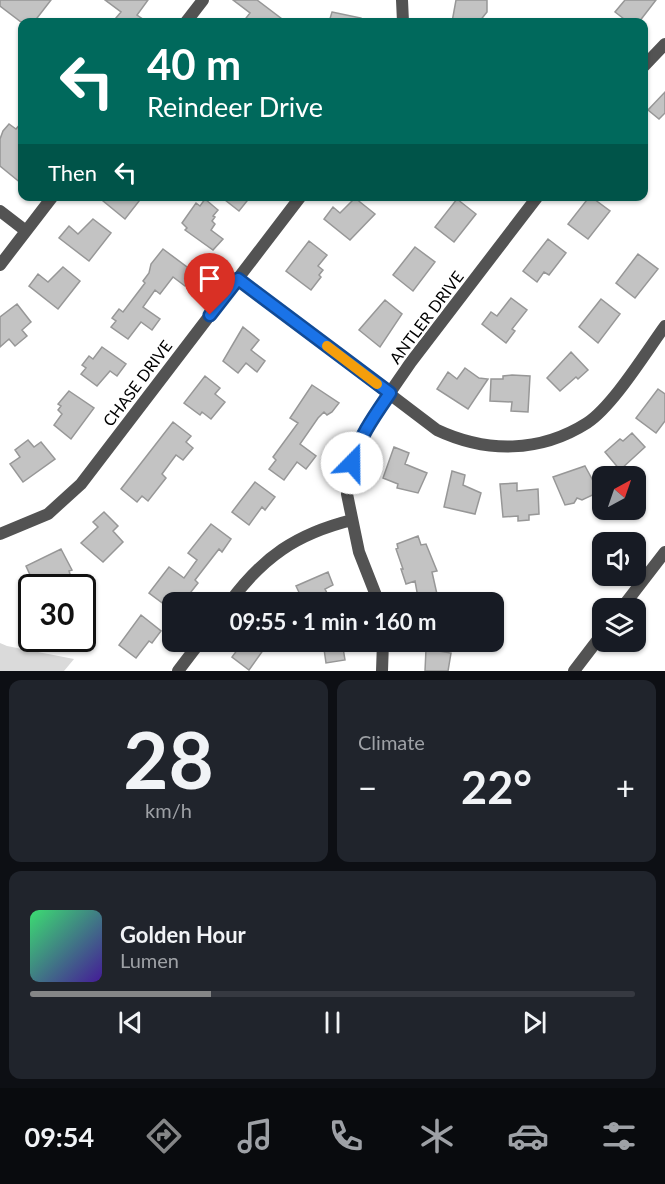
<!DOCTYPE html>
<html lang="en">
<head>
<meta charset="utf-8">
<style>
  body { margin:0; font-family:Lato,sans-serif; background:#20242c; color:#f1f3f6; height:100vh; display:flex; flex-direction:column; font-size:22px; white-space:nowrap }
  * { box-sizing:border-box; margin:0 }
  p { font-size:20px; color:#9ea1a6 }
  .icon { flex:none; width:33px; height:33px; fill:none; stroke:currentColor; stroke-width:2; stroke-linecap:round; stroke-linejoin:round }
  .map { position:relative; height:671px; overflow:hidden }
  .sheet { display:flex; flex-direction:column; gap:9px; padding:9px; background:#0d0f14; flex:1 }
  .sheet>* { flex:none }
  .guide { position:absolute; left:18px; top:18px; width:630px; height:183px; border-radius:12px; box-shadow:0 2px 4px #0004; background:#00695c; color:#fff; overflow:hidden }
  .needle { width:39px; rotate:40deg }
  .buttons { position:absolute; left:592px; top:466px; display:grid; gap:12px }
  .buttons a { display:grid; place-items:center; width:54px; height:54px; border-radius:12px; background:#171b24; box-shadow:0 2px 4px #0004; font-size:30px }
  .speed { position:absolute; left:18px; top:574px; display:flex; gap:12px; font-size:30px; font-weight:700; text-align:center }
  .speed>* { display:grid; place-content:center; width:78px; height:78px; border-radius:50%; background:#171b24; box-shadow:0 2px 4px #0004; line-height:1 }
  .speed .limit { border:3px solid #111; border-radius:9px; background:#fff; color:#111 }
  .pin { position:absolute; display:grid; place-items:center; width:51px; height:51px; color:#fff; margin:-62px -26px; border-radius:50% 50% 50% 0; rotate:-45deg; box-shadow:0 0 6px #0007 }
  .pin .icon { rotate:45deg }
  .me { position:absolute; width:66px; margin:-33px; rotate:22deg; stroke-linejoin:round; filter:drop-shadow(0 0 4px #0008) }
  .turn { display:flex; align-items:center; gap:21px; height:126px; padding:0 30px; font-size:27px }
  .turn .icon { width:78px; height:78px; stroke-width:2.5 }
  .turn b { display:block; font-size:42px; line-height:51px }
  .then { display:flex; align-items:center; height:57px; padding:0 30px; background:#0003; gap:12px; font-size:22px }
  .big { font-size:45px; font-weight:700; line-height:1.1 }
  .sheet .card { flex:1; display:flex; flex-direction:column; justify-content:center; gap:9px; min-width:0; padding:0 21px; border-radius:12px; background:#20242c }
  .sheet .dial { align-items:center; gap:0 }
  .dial b { font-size:78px; line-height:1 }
  .song { display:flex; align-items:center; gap:18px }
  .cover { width:72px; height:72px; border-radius:9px; background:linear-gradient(135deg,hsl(140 70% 55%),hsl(260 70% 35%)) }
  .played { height:6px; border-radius:3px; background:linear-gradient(90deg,#858687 30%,#363941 30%) }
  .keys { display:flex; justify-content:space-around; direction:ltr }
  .heat { display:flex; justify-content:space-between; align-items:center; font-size:33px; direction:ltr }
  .sheet .tiles { flex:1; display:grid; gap:9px; grid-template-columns:1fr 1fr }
  .card:last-child { grid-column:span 2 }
  .trip { position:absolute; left:162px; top:592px; width:342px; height:60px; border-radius:12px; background:#171b24; box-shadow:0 2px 4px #0004; font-weight:700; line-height:60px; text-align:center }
  .tabs { display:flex; height:96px; justify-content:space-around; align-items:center; background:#090b0e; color:#9ea1a6 }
  .tabs .icon { width:42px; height:42px }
  .tabs .current { color:#858687 }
  .tabs b { font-size:27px; color:#f1f3f6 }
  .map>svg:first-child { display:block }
  .green { fill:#dadada }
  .building { fill:#c3c3c3; stroke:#979797; stroke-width:1.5 }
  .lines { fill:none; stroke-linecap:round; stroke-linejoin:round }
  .minor { stroke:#535353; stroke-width:12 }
  .tertiary { stroke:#535353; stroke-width:12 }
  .route-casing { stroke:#114b97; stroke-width:15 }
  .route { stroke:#1a73e8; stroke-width:10 }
  .slow { stroke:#f59e0b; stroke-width:10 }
  .labels { text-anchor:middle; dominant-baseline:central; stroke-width:5; stroke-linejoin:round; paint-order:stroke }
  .street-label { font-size:16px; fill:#000; stroke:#fff }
</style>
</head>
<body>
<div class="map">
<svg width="665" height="671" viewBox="0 0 665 671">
  <rect width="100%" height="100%" fill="#fff"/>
  <!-- green -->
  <path class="green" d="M 0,643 L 7,646 L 74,659 L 64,671 L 0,671 Z"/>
  <!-- building -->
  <path class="building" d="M 0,0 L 51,0 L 34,22 L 21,22 L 0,6 Z
    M 105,0 L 148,0 L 137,15 L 147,22 L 121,22 L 116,18 L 121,12 Z
    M 233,0 L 257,0 L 286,22 L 243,22 L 250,13 Z
    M 456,0 L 487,0 L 487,12 L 479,22 L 452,22 Z
    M 625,0 L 656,0 L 639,22 L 628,22 L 615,12 Z
    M 332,12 L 361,18 L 361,22 L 329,22 Z
    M 665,92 L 665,113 L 659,119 L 648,110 Z
    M 22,122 L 22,184 L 0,166 L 0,139 L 3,131 L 9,124 L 16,129 Z
    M 97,196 L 143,196 L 125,219 Z
    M 220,196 L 251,196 L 239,211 Z
    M 590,196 L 610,211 L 588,239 L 568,224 Z
    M 355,198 L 375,214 L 350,240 L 324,219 L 333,207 L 340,213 Z
    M 205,199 L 218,210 L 213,216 L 215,217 L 212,221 L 215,224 L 211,230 L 223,239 L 213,250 L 185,230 L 187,228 L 182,223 L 196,203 L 200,206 Z
    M 457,199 L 476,214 L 454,242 L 435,227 Z
    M 93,219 L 111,233 L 89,261 L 59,238 L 69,226 L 78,234 Z
    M 548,239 L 566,253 L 549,275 L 544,272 L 537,282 L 523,271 Z
    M 309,241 L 327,255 L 318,266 L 323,270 L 319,275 L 321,277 L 311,290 L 286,271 Z
    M 415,247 L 435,262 L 413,291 L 393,275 Z
    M 163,249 L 195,273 L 185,286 L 173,277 L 160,294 L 155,290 L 143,307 L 160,319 L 152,330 L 141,322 L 128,339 L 111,327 L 116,321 L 112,318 L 119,309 L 123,312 L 145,283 L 143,281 L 149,273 L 151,264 Z
    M 638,254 L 658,269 L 635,298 L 616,283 Z
    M 63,267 L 80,281 L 58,309 L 29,286 L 38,274 L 48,282 Z
    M 511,298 L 527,310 L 512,329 L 515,331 L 506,343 L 482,324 L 491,312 L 497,316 Z
    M 601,299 L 620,314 L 598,343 L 579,327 Z
    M 385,300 L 402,314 L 380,347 L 359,330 Z
    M 17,304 L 31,322 L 22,330 L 27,336 L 15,346 L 9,339 L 0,347 L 0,317 Z
    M 243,327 L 259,340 L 251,350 L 265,361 L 257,372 L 246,363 L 238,373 L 223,361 Z
    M 102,347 L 126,364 L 117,376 L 110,371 L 97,386 L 81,374 L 86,368 L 82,365 L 89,356 L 93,359 Z
    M 571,352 L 588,370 L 578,379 L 576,377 L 560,391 L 547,378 Z
    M 465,368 L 479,378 L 488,379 L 468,409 L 437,389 L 448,372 L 457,379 Z
    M 512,375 L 530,376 L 528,412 L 511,411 L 512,402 L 490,401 L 491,379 L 503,379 L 503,376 Z
    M 205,376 L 220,388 L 215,394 L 225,402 L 211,419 L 202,412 L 200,415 L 184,403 Z
    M 312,385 L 339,403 L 332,412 L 327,415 L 324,412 L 318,418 L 300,444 L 316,456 L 306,469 L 297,462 L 284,480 L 269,469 L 276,460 L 273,457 L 298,423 L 290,418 Z
    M 658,389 L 665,394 L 665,421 L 656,433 L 636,418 Z
    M 69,391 L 94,408 L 71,439 L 54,425 L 62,414 L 58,410 L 61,406 L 58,404 Z
    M 173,422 L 191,436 L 186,442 L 193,448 L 183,460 L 176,455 L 162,474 L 166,478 L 148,501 L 142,496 L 137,502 L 121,489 Z
    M 632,433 L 645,447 L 620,470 L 605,452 L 620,439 L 623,441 Z
    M 28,440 L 34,447 L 41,442 L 55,459 L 23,482 L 10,464 L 20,457 L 15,450 Z
    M 394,447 L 409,453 L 405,464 L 427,473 L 418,493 L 397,488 L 398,484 L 383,478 Z
    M 585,466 L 599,492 L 582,500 L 577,498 L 574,503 L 565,505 L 553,477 Z
    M 452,471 L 465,475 L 463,485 L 481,493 L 475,514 L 444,507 Z
    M 255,482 L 275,497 L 265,510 L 262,507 L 249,525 L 232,512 Z
    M 517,483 L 517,491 L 538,489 L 539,514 L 529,515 L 529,520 L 518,521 L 518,516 L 503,517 L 500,484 Z
    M 104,512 L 118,526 L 113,531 L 123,542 L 103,562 L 81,543 L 98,527 L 93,522 Z
    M 211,524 L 231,539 L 222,552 L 219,549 L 195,580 L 198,583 L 187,597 L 181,593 L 169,608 L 149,593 L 169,567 L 184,578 L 197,560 L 188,553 Z
    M 418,536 L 421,545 L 426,544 L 437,571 L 432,572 L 439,603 L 419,603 L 415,581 L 406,584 L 401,569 L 403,569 L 396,549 L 398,548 L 397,544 Z
    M 61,549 L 72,570 L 69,571 L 72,580 L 54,588 L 49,582 L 36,588 L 26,566 Z
    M 328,572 L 333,585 L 325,589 L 329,597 L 326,599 L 327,603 L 304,603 L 296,586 Z
    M 141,615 L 161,631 L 152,643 L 149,641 L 136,658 L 119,645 Z
    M 243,642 L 269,642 L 249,670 L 232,657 Z
    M 323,642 L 342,642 L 345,660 L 326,663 Z
    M 426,649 L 451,653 L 448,671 L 425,671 Z"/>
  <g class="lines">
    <!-- minor -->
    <path class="minor" d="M 402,0 L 403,22
      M 186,22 L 203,0
      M 644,66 L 665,44
      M 0,211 L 26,231
      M 0,265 L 53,196
      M 238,279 L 437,430 C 486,453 540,453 587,423 C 613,406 646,352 665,326
      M 0,534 L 48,514 L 81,484 L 301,196
      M 229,603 C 263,557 296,534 352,520
      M 379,603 L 359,552 L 347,494 L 356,450 L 371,420 L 411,362 L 538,196
      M 178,671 L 200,642
      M 382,671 L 383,642"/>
    <!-- tertiary -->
    <path class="tertiary" d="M 621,609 L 665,552
      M 574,671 L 603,633"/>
  </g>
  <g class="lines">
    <defs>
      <path id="route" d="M 210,315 L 238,279 L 390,393 C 375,415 359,437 352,463"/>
    </defs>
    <!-- route casing -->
    <use href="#route" class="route-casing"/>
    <!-- route -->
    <use href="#route" class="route"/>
    <!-- slow -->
    <path class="slow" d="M 327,346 L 377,384"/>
  </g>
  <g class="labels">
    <!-- street labels -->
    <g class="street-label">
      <text transform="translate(426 317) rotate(-53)">ANTLER DRIVE</text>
      <text transform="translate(137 383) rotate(-53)">CHASE DRIVE</text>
    </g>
  </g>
</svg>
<div class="buttons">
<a><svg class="needle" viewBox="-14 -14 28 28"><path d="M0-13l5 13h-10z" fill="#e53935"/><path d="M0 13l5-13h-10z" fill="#9ea1a6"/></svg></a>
<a><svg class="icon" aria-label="sound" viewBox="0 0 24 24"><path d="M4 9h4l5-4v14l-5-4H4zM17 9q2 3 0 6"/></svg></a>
<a><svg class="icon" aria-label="layers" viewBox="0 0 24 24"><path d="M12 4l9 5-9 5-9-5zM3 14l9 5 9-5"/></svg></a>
</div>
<div class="speed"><div class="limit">30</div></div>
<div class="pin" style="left:210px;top:315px;background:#d93025"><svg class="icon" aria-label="arrive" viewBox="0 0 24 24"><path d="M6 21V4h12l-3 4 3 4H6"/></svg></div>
<svg class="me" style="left:352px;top:463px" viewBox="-20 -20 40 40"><circle r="19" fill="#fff"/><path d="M0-13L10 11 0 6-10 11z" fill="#1a73e8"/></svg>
<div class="trip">09:55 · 1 min · 160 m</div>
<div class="guide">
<div class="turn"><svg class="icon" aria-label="left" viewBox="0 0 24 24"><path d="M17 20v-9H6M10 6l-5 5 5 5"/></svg><div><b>40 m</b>Reindeer Drive</div></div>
<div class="then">Then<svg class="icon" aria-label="left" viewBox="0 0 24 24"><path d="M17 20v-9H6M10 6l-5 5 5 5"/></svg></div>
</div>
</div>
<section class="sheet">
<div class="tiles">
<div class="card dial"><b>28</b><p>km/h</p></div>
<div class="card"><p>Climate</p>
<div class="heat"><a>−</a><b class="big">22°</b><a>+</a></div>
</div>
<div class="card">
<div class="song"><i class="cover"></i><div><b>Golden Hour</b><p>Lumen</p></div></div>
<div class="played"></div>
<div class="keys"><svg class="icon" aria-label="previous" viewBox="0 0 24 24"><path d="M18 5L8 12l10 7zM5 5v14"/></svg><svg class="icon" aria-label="pause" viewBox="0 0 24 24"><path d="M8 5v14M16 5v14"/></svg><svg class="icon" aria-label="next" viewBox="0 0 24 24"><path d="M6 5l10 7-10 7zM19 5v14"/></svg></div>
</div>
</div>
</section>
<nav class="tabs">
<b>09:54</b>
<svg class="icon current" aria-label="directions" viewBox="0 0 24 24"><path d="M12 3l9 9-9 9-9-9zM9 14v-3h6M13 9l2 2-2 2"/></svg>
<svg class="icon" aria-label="music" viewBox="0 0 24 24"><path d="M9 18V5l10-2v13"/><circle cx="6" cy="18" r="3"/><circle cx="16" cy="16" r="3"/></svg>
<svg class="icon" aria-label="phone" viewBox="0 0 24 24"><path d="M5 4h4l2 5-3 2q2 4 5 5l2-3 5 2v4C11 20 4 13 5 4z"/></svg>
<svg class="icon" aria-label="climate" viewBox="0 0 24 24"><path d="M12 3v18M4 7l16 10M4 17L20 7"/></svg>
<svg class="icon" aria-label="car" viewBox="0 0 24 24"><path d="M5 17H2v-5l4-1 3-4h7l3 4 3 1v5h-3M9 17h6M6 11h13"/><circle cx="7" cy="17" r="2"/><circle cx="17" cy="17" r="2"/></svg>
<svg class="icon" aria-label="filters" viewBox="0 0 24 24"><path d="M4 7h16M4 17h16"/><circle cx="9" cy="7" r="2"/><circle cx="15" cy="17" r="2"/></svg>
</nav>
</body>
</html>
